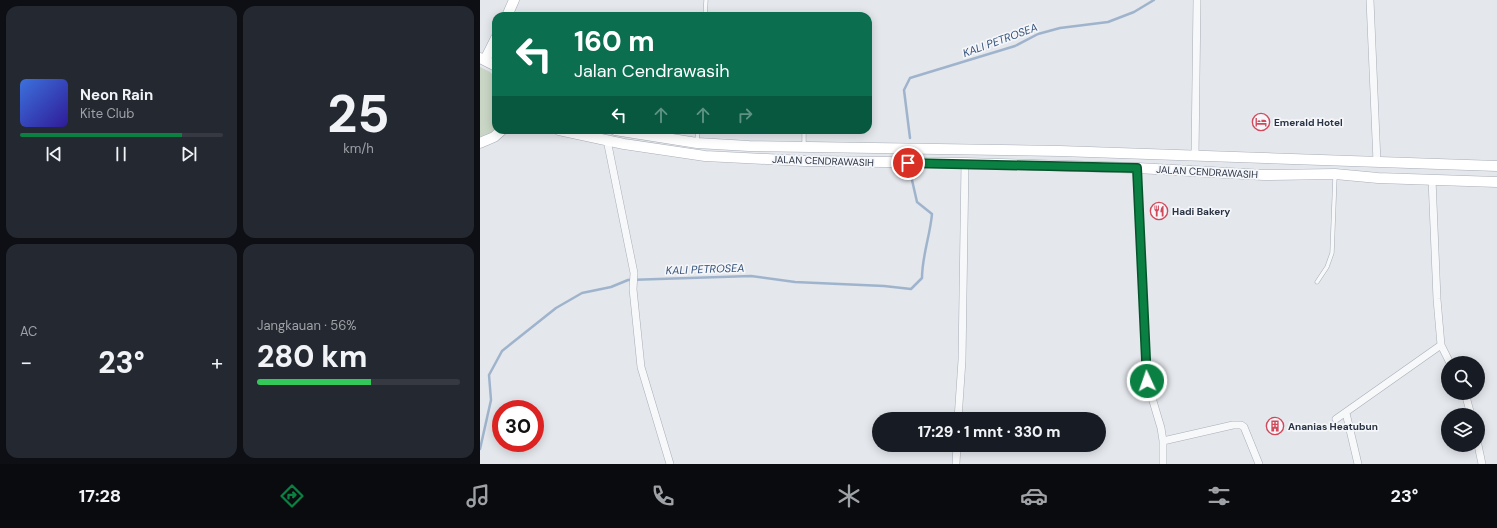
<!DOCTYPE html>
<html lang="id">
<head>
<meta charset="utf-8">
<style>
  body { margin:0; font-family:"DM Sans",sans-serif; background:#242831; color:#f1f3f6; height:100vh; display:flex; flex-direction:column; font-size:15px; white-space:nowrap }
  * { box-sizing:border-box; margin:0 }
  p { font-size:13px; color:#9ea1a6 }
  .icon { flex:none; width:22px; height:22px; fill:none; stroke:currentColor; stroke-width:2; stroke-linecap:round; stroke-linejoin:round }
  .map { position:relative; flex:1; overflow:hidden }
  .sheet { display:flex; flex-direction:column; gap:6px; padding:6px; background:#0d0f14; width:480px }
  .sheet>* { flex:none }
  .banner { position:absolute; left:12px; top:12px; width:380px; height:122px; border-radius:12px; box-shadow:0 2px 10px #0003; background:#0b6e4f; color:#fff; overflow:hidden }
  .tools { position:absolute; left:961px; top:356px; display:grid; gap:8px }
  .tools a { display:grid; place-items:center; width:44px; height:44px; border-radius:50%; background:#171b24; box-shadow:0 2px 10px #0003; font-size:20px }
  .speed { position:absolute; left:12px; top:400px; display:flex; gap:8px; font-size:20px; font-weight:700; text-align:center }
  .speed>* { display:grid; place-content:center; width:52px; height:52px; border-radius:50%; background:#171b24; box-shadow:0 2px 10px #0003; line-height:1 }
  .speed .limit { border:6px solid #d22; background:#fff; color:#111 }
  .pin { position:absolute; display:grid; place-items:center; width:34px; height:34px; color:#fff; margin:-17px; border:2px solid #fff; border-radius:50%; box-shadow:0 1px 4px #0007 }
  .me { position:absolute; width:44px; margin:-22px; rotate:357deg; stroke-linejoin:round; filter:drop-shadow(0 0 3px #0008) }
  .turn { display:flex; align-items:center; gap:14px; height:84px; padding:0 16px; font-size:18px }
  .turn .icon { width:52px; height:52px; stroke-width:2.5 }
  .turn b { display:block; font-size:28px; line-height:34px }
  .lanes { display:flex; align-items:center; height:38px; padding:0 16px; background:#0003; justify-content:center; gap:20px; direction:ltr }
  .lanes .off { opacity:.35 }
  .big { font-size:30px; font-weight:800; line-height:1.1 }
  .sheet .tile { flex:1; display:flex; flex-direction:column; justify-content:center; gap:6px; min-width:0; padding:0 14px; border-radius:12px; background:#242831 }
  .sheet .dial { align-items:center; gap:0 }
  .dial b { font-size:52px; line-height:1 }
  .song { display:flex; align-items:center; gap:12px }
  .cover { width:48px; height:48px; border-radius:6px; background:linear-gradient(135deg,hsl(220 70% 55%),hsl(250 70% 35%)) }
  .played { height:4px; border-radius:2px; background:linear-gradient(90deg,#0b8043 80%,#363941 80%) }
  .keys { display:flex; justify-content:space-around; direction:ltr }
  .heat { display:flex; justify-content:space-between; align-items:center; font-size:22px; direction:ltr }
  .charge { height:6px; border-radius:3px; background:linear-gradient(90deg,#34c759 56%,#363941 0) }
  .sheet .tiles { flex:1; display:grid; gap:6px; grid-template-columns:repeat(2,1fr) }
  .trip { position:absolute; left:392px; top:412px; width:234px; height:40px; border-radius:20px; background:#171b24; box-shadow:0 2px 10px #0003; font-weight:800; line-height:40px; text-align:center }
  .tab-bar { display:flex; height:64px; justify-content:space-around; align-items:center; background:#090b0e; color:#9ea1a6 }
  .tab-bar .icon { width:28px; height:28px }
  .tab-bar .active { color:#0b8043 }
  .tab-bar b { font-size:18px; color:#f1f3f6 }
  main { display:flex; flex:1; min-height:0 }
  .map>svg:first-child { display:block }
  .green { fill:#c9d6c5 }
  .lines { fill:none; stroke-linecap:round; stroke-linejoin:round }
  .stream { stroke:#9fb4cc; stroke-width:2.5 }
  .service-casing { stroke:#a9aeb7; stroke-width:4.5 }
  .minor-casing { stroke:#a9aeb7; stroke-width:8 }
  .secondary-casing { stroke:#a9aeb7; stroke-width:11 }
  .service { stroke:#f7f8fa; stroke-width:3.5 }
  .minor { stroke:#f7f8fa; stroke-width:7 }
  .secondary { stroke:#fff; stroke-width:10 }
  .route-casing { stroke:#07532c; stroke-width:10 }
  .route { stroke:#0b8043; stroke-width:7 }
  .labels { text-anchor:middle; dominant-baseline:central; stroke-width:3.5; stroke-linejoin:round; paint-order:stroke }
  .poi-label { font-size:10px; font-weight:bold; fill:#2b3445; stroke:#f4f6f9; text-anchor:start }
  .street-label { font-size:10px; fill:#2b3445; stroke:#f4f6f9 }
  .water-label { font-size:11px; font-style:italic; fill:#34527a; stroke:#f4f6f9 }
</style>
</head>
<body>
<main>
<section class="sheet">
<div class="tiles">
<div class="tile">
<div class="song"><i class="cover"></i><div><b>Neon Rain</b><p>Kite Club</p></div></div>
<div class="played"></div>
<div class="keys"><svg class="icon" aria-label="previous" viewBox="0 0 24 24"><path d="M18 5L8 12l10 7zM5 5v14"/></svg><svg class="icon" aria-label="pause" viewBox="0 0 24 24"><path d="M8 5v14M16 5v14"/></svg><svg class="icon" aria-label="next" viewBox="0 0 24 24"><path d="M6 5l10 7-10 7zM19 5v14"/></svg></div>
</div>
<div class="tile dial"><b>25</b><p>km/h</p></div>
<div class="tile"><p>AC</p>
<div class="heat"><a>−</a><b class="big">23°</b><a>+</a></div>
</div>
<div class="tile"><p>Jangkauan · 56%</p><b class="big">280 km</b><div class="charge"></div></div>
</div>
</section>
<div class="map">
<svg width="1017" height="464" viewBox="0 0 1017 464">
  <rect width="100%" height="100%" fill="#e4e7ec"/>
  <!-- green -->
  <path class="green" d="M 0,67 L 10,72 L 16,78 L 16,128 L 10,134 L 0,138 Z"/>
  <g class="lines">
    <!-- stream -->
    <path class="stream" d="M 430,138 L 424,90 L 430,78 L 535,46 L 558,34 L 580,28 L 628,22 L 654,12 L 674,0
      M 0,449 L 11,400 L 9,375 L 22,351 L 76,308 L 102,293 L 131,287 L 148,280 L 271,276 L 315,282 L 404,286 L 431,289 L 442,278 C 442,256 450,236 452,214 L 437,202 L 432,180"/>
    <defs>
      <path id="service" d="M 225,16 L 226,0
        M 217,141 L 218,130
        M 324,146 L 324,130
        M 837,282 L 847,267 L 852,253 L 855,176"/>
      <path id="minor" d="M 890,0 L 897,162
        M 127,140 L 154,273 L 153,289 L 161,367 L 190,464
        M 715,156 L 717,0
        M 657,168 L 667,381 L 681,428 L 683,441 L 683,464
        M 952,179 L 957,299 L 961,345 L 970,363
        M 985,393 L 991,415
        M 866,413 L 878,464
        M 478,419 L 482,360 L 485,163
        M 856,419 L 961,345
        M 683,441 L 753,425 L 761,425 L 764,427 L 779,464
        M 998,445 L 1002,464
        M 476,464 L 477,445"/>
      <path id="secondary" d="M 27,16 L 34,0
        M 0,58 L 16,66
        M 5,60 L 16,38
        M 79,130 L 144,144 L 225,156 L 325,161 L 485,163 L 657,168 L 784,175 L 855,174 L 898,178 L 1017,182
        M 135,130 L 217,143 L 269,146 L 580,151 L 1017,166
        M 0,143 L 14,137 L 22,130"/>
    </defs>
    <!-- service casing -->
    <use href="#service" class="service-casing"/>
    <!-- minor casing -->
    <use href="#minor" class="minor-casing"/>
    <!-- secondary casing -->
    <use href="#secondary" class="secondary-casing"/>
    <!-- service -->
    <use href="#service" class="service"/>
    <!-- minor -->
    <use href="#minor" class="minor"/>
    <!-- secondary -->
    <use href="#secondary" class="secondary"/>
  </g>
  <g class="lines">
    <defs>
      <path id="route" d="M 428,163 L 657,168 L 667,381"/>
    </defs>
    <!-- route casing -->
    <use href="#route" class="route-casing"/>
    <!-- route -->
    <use href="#route" class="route"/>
  </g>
  <!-- icons -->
  <defs>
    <symbol id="hotel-ring" viewBox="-11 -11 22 22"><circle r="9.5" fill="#f4f6f9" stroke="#d1495b" stroke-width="1.5"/><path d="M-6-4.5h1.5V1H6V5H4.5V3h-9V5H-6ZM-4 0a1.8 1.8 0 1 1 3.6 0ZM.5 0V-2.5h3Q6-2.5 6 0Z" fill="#d1495b"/></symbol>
    <symbol id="restaurant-ring" viewBox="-11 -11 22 22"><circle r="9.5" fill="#f4f6f9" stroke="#d1495b" stroke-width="1.5"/><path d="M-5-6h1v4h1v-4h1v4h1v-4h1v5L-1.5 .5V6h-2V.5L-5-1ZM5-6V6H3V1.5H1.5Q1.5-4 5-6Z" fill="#d1495b"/></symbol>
    <symbol id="building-ring" viewBox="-11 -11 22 22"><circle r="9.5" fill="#f4f6f9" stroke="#d1495b" stroke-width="1.5"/><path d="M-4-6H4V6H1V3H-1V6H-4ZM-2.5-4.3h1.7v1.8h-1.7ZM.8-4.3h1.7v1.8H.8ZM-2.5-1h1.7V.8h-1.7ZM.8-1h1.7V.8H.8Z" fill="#d1495b"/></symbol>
  </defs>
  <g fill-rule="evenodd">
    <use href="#hotel-ring" x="771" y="112" width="20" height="20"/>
    <use href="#restaurant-ring" x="669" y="201" width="20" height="20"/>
    <use href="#building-ring" x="785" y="416" width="20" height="20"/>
  </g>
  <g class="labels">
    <!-- poi labels -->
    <g class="poi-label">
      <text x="794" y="122">Emerald Hotel</text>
      <text x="692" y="211">Hadi Bakery</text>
      <text x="808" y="426">Ananias Heatubun</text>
    </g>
    <!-- street labels -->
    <g class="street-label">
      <text transform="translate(343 161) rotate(2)">JALAN CENDRAWASIH</text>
      <text transform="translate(727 172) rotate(3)">JALAN CENDRAWASIH</text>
    </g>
    <!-- water labels -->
    <g class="water-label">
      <text transform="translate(520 40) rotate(-20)">KALI PETROSEA</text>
      <text transform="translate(225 269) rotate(-2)">KALI PETROSEA</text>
    </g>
  </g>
</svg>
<div class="tools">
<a><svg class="icon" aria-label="search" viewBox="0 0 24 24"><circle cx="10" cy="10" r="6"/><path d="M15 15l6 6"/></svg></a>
<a><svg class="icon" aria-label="layers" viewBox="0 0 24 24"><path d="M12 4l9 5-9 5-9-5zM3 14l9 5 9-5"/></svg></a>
</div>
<div class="speed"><div class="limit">30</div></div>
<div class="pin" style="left:428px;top:163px;background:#d93025"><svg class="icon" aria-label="arrive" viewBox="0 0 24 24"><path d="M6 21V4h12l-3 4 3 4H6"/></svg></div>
<svg class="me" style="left:667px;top:381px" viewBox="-20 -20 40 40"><circle r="17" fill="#0b8043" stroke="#fff" stroke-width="3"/><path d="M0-11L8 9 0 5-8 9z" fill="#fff"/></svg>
<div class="trip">17:29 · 1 mnt · 330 m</div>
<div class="banner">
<div class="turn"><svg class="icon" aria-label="left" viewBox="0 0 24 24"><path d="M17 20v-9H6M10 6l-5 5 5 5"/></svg><div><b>160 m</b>Jalan Cendrawasih</div></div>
<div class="lanes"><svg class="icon" aria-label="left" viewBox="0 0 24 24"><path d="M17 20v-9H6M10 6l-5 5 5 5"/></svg><svg class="icon off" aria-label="ahead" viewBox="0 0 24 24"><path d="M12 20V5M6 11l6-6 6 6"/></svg><svg class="icon off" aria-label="ahead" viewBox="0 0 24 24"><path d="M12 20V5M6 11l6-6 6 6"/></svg><svg class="icon off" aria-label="right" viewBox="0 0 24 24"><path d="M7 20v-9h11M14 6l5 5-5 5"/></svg></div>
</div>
</div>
</main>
<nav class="tab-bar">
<b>17:28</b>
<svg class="icon active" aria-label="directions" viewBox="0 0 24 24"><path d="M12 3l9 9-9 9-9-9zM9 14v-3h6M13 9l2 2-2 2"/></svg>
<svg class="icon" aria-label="music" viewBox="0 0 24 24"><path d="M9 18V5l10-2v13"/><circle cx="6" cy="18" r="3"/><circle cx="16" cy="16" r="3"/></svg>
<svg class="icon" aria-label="phone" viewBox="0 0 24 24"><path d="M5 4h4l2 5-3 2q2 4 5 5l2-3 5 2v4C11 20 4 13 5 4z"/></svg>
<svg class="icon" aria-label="climate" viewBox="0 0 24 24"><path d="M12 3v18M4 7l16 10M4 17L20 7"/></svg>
<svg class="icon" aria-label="car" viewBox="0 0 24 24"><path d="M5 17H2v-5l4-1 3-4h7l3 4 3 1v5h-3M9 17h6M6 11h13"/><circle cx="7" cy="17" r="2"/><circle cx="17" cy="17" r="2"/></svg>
<svg class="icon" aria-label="filters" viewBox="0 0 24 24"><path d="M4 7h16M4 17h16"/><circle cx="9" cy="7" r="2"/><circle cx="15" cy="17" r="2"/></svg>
<b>23°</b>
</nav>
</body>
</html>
